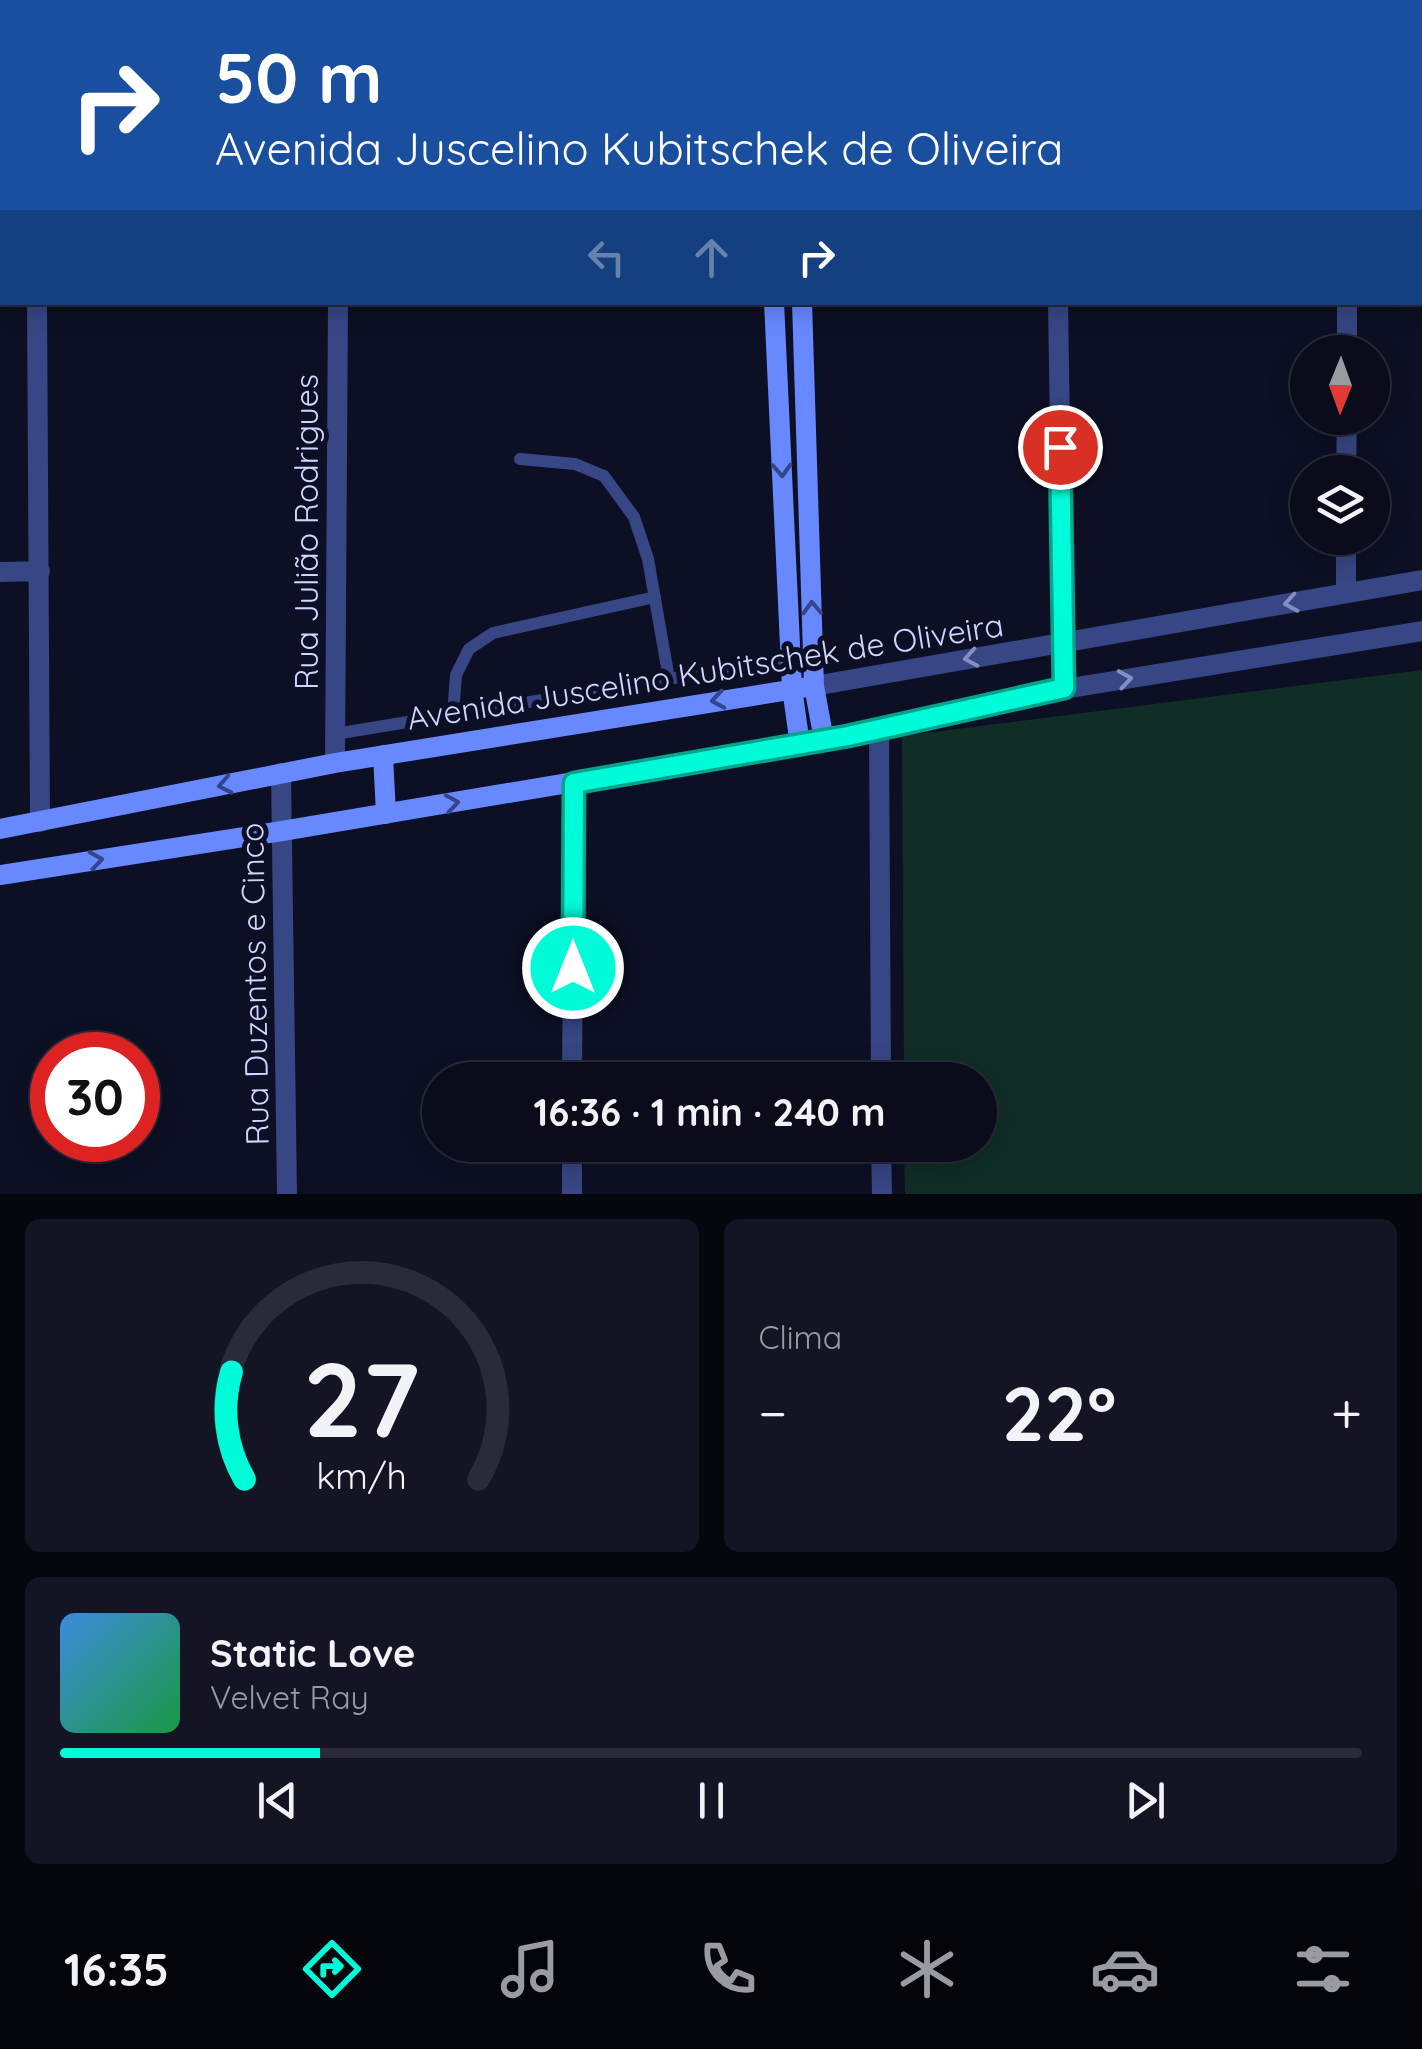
<!DOCTYPE html>
<html lang="pt">
<head>
<meta charset="utf-8">
<style>
  body { margin:0; font-family:Quicksand,sans-serif; background:#131424; color:#f1f3f6; height:100vh; display:flex; flex-direction:column; font-size:38px; white-space:nowrap }
  * { box-sizing:border-box; margin:0 }
  p { font-size:32px; color:#999ba3 }
  .icon { flex:none; width:55px; height:55px; fill:none; stroke:currentColor; stroke-width:2; stroke-linecap:round; stroke-linejoin:round }
  .map { position:relative; height:1194px; overflow:hidden }
  .panel { display:flex; flex-direction:column; gap:25px; padding:25px; background:#06060f; flex:1 }
  .panel>* { flex:none }
  .banner { position:absolute; left:0px; top:0px; width:1422px; height:305px; box-shadow:0 5px 25px #0003,0 0 0 2px #2a2b3a; background:#1a4fa0; color:#fff; overflow:hidden }
  .needle { width:65px; rotate:181deg }
  .buttons { position:absolute; left:1290px; top:335px; display:grid; gap:20px }
  .buttons a { display:grid; place-items:center; width:100px; height:100px; border-radius:50%; background:#0a0b1b; box-shadow:0 5px 25px #0003,0 0 0 2px #2a2b3a; font-size:50px }
  .speed { position:absolute; left:30px; top:1032px; display:flex; gap:20px; font-size:50px; font-weight:700; text-align:center }
  .speed>* { display:grid; place-content:center; width:130px; height:130px; border-radius:50%; background:#0a0b1b; box-shadow:0 5px 25px #0003,0 0 0 2px #2a2b3a; line-height:1 }
  .speed .limit { border:15px solid #d22; background:#fff; color:#111 }
  .pin { position:absolute; display:grid; place-items:center; width:85px; height:85px; color:#fff; margin:-42px; border:5px solid #fff; border-radius:50%; box-shadow:0 2px 10px #0007 }
  .me { position:absolute; width:110px; margin:-55px; rotate:0deg; stroke-linejoin:round; filter:drop-shadow(0 0 8px #0008) }
  .turn { display:flex; align-items:center; gap:35px; height:210px; padding:0 50px; font-size:45px }
  .turn .icon { width:130px; height:130px; stroke-width:2.5 }
  .turn b { display:block; font-size:70px; line-height:85px }
  .lanes { display:flex; align-items:center; height:95px; padding:0 50px; background:#0003; justify-content:center; gap:50px; direction:ltr }
  .lanes .off { opacity:.35 }
  .big { font-size:75px; font-weight:700; line-height:1.1 }
  .panel .tile { flex:1; display:flex; flex-direction:column; justify-content:center; gap:15px; min-width:0; padding:0 35px; border-radius:15px; background:#131424 }
  .panel .dial { align-items:center; gap:0 }
  .dial svg { height:260px; overflow:visible; fill:none; stroke:#2a2b3a; stroke-width:7; stroke-linecap:round; text-anchor:middle }
  .dial text { fill:#f1f3f6; stroke:none }
  .song { display:flex; align-items:center; gap:30px }
  .cover { width:120px; height:120px; border-radius:15px; background:linear-gradient(135deg,hsl(210 70% 55%),hsl(140 70% 35%)) }
  .played { height:10px; border-radius:5px; background:linear-gradient(90deg,#00fbd8 20%,#2a2b3a 20%) }
  .keys { display:flex; justify-content:space-around; direction:ltr }
  .heat { display:flex; justify-content:space-between; align-items:center; font-size:55px; direction:ltr }
  .panel .tiles { flex:1; display:grid; gap:25px; grid-template-columns:1fr 1fr }
  .tile:last-child { grid-column:span 2 }
  .trip { position:absolute; left:422px; top:1062px; width:575px; height:100px; border-radius:50px; background:#0a0b1b; box-shadow:0 5px 25px #0003,0 0 0 2px #2a2b3a; font-weight:700; line-height:100px; text-align:center }
  .tab-bar { display:flex; height:160px; justify-content:space-around; align-items:center; background:#04040b; color:#999ba3 }
  .tab-bar .icon { width:70px; height:70px }
  .tab-bar .active { color:#00fbd8 }
  .tab-bar b { font-size:45px; color:#f1f3f6 }
  .map>svg:first-child { display:block }
  .green { fill:#102e26 }
  .lines { fill:none; stroke-linecap:round; stroke-linejoin:round }
  .service { stroke:#374684; stroke-width:12 }
  .minor { stroke:#374684; stroke-width:20 }
  .tertiary { stroke:#374684; stroke-width:20 }
  .secondary { stroke:#6788ff; stroke-width:20 }
  .oneway { stroke:#354587 }
  .oneway2 { stroke:#848ec2 }
  .route-casing { stroke:#00a38c; stroke-width:25 }
  .route { stroke:#00fbd8; stroke-width:18 }
  .labels { text-anchor:middle; dominant-baseline:central; stroke-width:10; stroke-linejoin:round; paint-order:stroke }
  .street-label { font-size:32px; fill:#d0d6ff; stroke:#0d0f24 }
</style>
</head>
<body>
<div class="map">
<svg width="1422" height="1194" viewBox="0 0 1422 1194">
  <rect width="100%" height="100%" fill="#0d0f24"/>
  <!-- green -->
  <path class="green" d="M 1422,670 L 1422,1194 L 905,1194 L 904,1145 L 980,1145 L 980,1080 L 904,1080 L 902,736 Z"/>
  <g class="lines">
    <!-- service -->
    <path class="service" d="M 520,459 L 575,464 L 604,476 L 634,517 L 648,559 L 669,679
      M 453,715 L 456,675 L 469,649 L 493,633 L 655,597
      M 335,734 L 796,658"/>
    <!-- minor -->
    <path class="minor" d="M 334,0 L 334,2
      M 1349,2 L 1349,0
      M 0,267 L 2,267
      M 37,302 L 40,822
      M 1058,302 L 1064,689
      M 1347,352 L 1347,302
      M 1346,472 L 1347,418
      M 0,572 L 40,571
      M 1346,593 L 1346,538
      M 879,728 L 881,1080
      M 335,763 L 338,302
      M 281,773 L 287,1194
      M 572,1080 L 574,783
      M 881,1145 L 882,1194
      M 572,1194 L 572,1145"/>
    <!-- tertiary -->
    <path class="tertiary" d="M 814,686 L 1422,580
      M 824,740 L 1064,689 L 1422,631"/>
    <!-- secondary -->
    <path class="secondary" d="M 759,0 L 759,2
      M 789,0 L 789,2
      M 774,302 L 792,688 L 800,745
      M 383,755 L 386,814
      M 0,829 L 335,763 L 814,686
      M 0,875 L 282,831 L 824,740 L 814,686 L 802,302"/>
  </g>
  <!-- one-way arrows -->
  <defs><path id="oneway-chevron" d="M-2-3.5L2.5 0L-2 3.5" fill="none" stroke-width="1.6" stroke-linecap="round" stroke-linejoin="round" transform="scale(2.5)"/></defs>
  <g class="oneway">
    <use href="#oneway-chevron" transform="translate(782 470) rotate(87)"/>
    <use href="#oneway-chevron" transform="translate(812 608) rotate(-92)"/>
    <use href="#oneway-chevron" transform="translate(718 700) rotate(171)"/>
    <use href="#oneway-chevron" transform="translate(225 785) rotate(169)"/>
    <use href="#oneway-chevron" transform="translate(452 803) rotate(-9)"/>
    <use href="#oneway-chevron" transform="translate(96 860) rotate(-9)"/>
  </g>
  <g class="oneway2">
    <use href="#oneway-chevron" transform="translate(1291 603) rotate(170)"/>
    <use href="#oneway-chevron" transform="translate(971 658) rotate(170)"/>
    <use href="#oneway-chevron" transform="translate(1125 679) rotate(-9)"/>
  </g>
  <g class="lines">
    <defs>
      <path id="route" d="M 573,968 L 574,783 L 848,736 L 1064,688 L 1060,447"/>
    </defs>
    <!-- route casing -->
    <use href="#route" class="route-casing"/>
    <!-- route -->
    <use href="#route" class="route"/>
  </g>
  <g class="labels">
    <!-- street labels -->
    <g class="street-label">
      <text transform="translate(306 532) rotate(-90)">Rua Julião Rodrigues</text>
      <text transform="translate(705 671) rotate(-9)">Avenida Juscelino Kubitschek de Oliveira</text>
      <text transform="translate(254 984) rotate(-91)">Rua Duzentos e Cinco</text>
    </g>
  </g>
</svg>
<div class="buttons">
<a><svg class="needle" viewBox="-14 -14 28 28"><path d="M0-13l5 13h-10z" fill="#e53935"/><path d="M0 13l5-13h-10z" fill="#999ba3"/></svg></a>
<a><svg class="icon" aria-label="layers" viewBox="0 0 24 24"><path d="M12 4l9 5-9 5-9-5zM3 14l9 5 9-5"/></svg></a>
</div>
<div class="speed"><div class="limit">30</div></div>
<div class="pin" style="left:1060px;top:447px;background:#d93025"><svg class="icon" aria-label="arrive" viewBox="0 0 24 24"><path d="M6 21V4h12l-3 4 3 4H6"/></svg></div>
<svg class="me" style="left:573px;top:968px" viewBox="-20 -20 40 40"><circle r="17" fill="#00fbd8" stroke="#fff" stroke-width="3"/><path d="M0-11L8 9 0 5-8 9z" fill="#fff"/></svg>
<div class="trip">16:36 · 1 min · 240 m</div>
<div class="banner">
<div class="turn"><svg class="icon" aria-label="right" viewBox="0 0 24 24"><path d="M7 20v-9h11M14 6l5 5-5 5"/></svg><div><b>50 m</b>Avenida Juscelino Kubitschek de Oliveira</div></div>
<div class="lanes"><svg class="icon off" aria-label="left" viewBox="0 0 24 24"><path d="M17 20v-9H6M10 6l-5 5 5 5"/></svg><svg class="icon off" aria-label="ahead" viewBox="0 0 24 24"><path d="M12 20V5M6 11l6-6 6 6"/></svg><svg class="icon" aria-label="right" viewBox="0 0 24 24"><path d="M7 20v-9h11M14 6l5 5-5 5"/></svg></div>
</div>
</div>
<section class="panel">
<div class="tiles">
<div class="tile dial"><svg viewBox="0 0 100 80">
<path d="M14 69A42 42 0 1 1 86 69"/>
<path d="M14 69A42 42 0 0 1 10 36" stroke="#00fbd8"/>
<text x="50" y="56" font-size="32" font-weight="700">27</text>
<text x="50" y="72" font-size="11">km/h</text>
</svg></div>
<div class="tile"><p>Clima</p>
<div class="heat"><a>−</a><b class="big">22°</b><a>+</a></div>
</div>
<div class="tile">
<div class="song"><i class="cover"></i><div><b>Static Love</b><p>Velvet Ray</p></div></div>
<div class="played"></div>
<div class="keys"><svg class="icon" aria-label="previous" viewBox="0 0 24 24"><path d="M18 5L8 12l10 7zM5 5v14"/></svg><svg class="icon" aria-label="pause" viewBox="0 0 24 24"><path d="M8 5v14M16 5v14"/></svg><svg class="icon" aria-label="next" viewBox="0 0 24 24"><path d="M6 5l10 7-10 7zM19 5v14"/></svg></div>
</div>
</div>
</section>
<nav class="tab-bar">
<b>16:35</b>
<svg class="icon active" aria-label="directions" viewBox="0 0 24 24"><path d="M12 3l9 9-9 9-9-9zM9 14v-3h6M13 9l2 2-2 2"/></svg>
<svg class="icon" aria-label="music" viewBox="0 0 24 24"><path d="M9 18V5l10-2v13"/><circle cx="6" cy="18" r="3"/><circle cx="16" cy="16" r="3"/></svg>
<svg class="icon" aria-label="phone" viewBox="0 0 24 24"><path d="M5 4h4l2 5-3 2q2 4 5 5l2-3 5 2v4C11 20 4 13 5 4z"/></svg>
<svg class="icon" aria-label="climate" viewBox="0 0 24 24"><path d="M12 3v18M4 7l16 10M4 17L20 7"/></svg>
<svg class="icon" aria-label="car" viewBox="0 0 24 24"><path d="M5 17H2v-5l4-1 3-4h7l3 4 3 1v5h-3M9 17h6M6 11h13"/><circle cx="7" cy="17" r="2"/><circle cx="17" cy="17" r="2"/></svg>
<svg class="icon" aria-label="filters" viewBox="0 0 24 24"><path d="M4 7h16M4 17h16"/><circle cx="9" cy="7" r="2"/><circle cx="15" cy="17" r="2"/></svg>
</nav>
</body>
</html>
